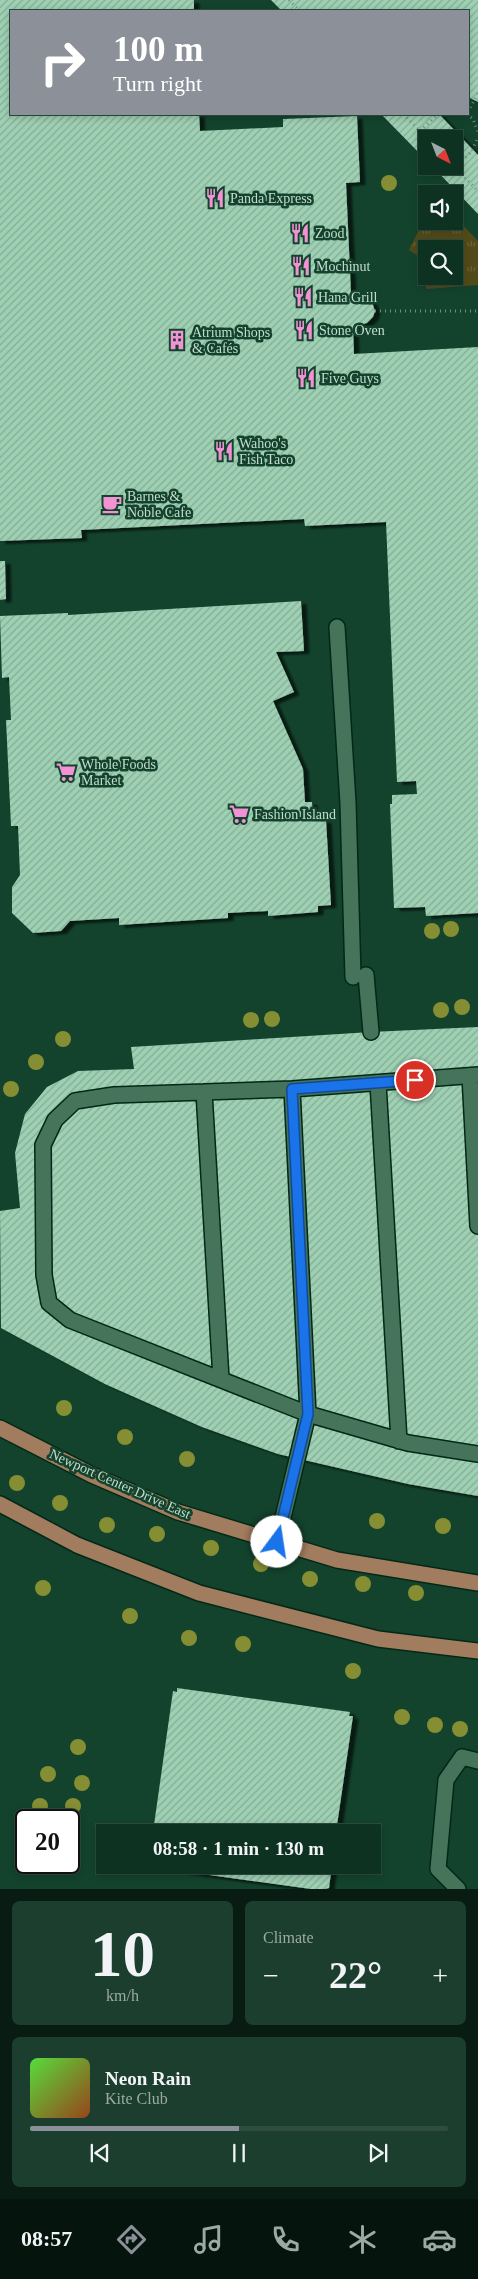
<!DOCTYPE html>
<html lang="en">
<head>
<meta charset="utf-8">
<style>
  body { margin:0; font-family:Georgia,serif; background:#1c3e2f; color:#f1f3f6; height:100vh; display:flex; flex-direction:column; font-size:19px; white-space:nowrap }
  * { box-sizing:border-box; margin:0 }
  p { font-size:16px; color:#9baaa5 }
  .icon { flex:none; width:28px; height:28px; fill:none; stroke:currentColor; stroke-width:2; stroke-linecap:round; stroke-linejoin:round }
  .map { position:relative; height:1889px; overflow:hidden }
  .side { display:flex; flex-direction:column; gap:12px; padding:12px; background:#081c13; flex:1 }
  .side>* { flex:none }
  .top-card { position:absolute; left:10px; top:10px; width:459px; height:105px; border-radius:0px; box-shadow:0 2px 8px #0003,0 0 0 1px #2e4d40; background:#8c9099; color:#fff; overflow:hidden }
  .needle { width:32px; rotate:138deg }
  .fabs { position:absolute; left:418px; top:130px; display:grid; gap:10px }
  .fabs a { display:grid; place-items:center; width:45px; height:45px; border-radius:0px; background:#0e3222; box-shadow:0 2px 8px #0003,0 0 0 1px #2e4d40; font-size:25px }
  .speed { position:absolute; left:15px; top:1809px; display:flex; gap:10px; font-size:25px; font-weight:700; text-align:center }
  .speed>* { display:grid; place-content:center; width:65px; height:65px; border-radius:50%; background:#0e3222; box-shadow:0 2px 8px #0003,0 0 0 1px #2e4d40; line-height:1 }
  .speed .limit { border:2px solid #111; border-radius:8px; background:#fff; color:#111 }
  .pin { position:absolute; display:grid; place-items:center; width:42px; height:42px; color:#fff; margin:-21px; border:2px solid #fff; border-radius:50%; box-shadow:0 1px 5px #0007 }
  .me { position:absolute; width:55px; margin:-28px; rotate:14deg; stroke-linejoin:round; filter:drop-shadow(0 0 4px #0008) }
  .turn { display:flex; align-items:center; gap:18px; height:105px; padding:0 20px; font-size:22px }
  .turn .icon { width:65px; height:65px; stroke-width:2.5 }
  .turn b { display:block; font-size:35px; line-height:42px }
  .big { font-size:38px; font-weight:700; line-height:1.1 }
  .side .card { flex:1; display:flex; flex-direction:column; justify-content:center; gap:8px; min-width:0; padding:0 18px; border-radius:8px; background:#1c3e2f }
  .side .dial { align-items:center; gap:0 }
  .dial b { font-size:65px; line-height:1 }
  .song { display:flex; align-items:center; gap:15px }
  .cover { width:60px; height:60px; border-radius:8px; background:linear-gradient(135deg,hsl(110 70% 55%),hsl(20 70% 35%)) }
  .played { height:5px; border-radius:2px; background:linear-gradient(90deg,#8c9099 50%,#2e4d40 50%) }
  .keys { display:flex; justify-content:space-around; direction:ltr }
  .heat { display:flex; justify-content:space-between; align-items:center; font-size:28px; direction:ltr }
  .side .tiles { flex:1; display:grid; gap:12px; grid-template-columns:1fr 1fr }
  .card:last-child { grid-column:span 2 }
  .trip { position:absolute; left:96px; top:1824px; width:285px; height:50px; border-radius:0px; background:#0e3222; box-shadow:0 2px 8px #0003,0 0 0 1px #2e4d40; font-weight:700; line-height:50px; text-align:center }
  .tab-bar { display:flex; height:80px; justify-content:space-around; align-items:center; background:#06140e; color:#9baaa5 }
  .tab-bar .icon { width:35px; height:35px }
  .tab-bar .current { color:#8c9099 }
  .tab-bar b { font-size:22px; color:#f1f3f6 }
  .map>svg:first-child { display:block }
  .grass { fill:url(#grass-tufts) }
  .building { fill:url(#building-hatch); filter:url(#shadow) }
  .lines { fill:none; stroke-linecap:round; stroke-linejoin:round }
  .minor-casing { stroke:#032817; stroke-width:18 }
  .major-casing { stroke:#032817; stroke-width:18 }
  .path { stroke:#6b8f7d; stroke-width:3; stroke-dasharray:1 4; stroke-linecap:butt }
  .minor { stroke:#45745a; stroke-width:15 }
  .major { stroke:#a27c5e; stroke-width:15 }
  .tree { fill:#858e33 }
  .route-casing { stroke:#114b97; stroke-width:12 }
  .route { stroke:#1a73e8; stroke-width:9 }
  .labels { text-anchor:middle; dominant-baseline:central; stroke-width:5; stroke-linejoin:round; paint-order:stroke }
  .poi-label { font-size:14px; fill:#c4dcce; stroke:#13432d; text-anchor:start }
  .street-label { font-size:14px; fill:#c4dcce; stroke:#13432d }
</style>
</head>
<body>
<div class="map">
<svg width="478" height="1889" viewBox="0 0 478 1889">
  <defs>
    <pattern id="grass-tufts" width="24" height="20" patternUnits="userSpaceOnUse" patternTransform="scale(1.25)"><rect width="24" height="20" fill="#534a1a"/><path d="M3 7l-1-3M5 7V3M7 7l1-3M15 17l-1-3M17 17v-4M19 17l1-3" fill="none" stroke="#6a643a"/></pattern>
    <pattern id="building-hatch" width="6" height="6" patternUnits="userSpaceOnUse" patternTransform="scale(1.25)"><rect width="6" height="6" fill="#9ed0b3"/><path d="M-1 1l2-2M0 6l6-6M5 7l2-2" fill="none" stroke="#85ac96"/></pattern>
    <filter id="shadow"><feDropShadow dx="5.5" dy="3" stdDeviation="1" flood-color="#0009"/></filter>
  </defs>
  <rect width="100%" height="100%" fill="#13432d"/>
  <!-- grass -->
  <path class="grass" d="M 426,216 L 426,221 L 454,221 L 454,216 L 478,241 L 478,285 L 426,289 L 426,276 L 454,276 L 454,249 L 426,249 L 426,275 C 424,262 420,256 409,250 Z"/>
  <!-- building -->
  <path class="building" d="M 0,0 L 194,0 L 194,11 L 11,11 L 11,114 L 199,114 L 200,131 L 283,127 L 283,119 L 357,116 L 360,182 L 346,183 L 351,294 L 366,297 L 372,302 L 375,311 L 373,317 L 367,323 L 353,327 L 354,354 L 478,347 L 478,913 L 426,916 L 425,907 L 394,908 L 390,804 L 392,804 L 392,795 L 417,794 L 416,781 L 397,782 L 386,522 L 305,526 L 304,519 L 81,530 L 82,538 L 0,541 Z
    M 271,0 L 478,0 L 478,102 L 468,97 L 468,11 L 282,11 Z
    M 381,114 L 439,114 L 478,155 L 478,214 L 432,166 L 454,166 L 454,139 L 426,139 L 426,160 Z
    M 0,561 L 5,561 L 6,599 L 0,600 Z
    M 301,601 L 304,651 L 276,652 L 294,692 L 273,701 L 303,769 L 305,802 L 312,802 L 313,820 L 326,820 L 331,905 L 318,906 L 318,912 L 268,916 L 268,911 L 228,913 L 228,918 L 119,925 L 119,918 L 70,921 L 61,931 L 33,933 L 12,913 L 12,887 L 20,875 L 18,826 L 11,826 L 6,720 L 11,720 L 9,677 L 2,678 L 0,616 L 68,613 L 68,615 Z
    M 478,1027 L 478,1496 L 408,1484 L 278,1454 L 202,1427 L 105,1384 L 1,1328 L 0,1211 L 20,1208 L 15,1153 L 25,1114 L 47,1087 L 78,1071 L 134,1069 L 131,1047 L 371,1032 Z
    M 177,1688 L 350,1712 L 349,1716 L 353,1716 L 336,1832 L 153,1832 L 173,1691 L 177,1692 Z
    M 153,1865 L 332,1865 L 329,1888 L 325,1889 L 311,1889 L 152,1867 Z"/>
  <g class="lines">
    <defs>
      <path id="minor" d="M 337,627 L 348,803 L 353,977
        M 366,975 L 371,1032
        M 478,1075 L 292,1089 L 114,1095 L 75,1101 L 55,1120 L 43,1145 L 44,1275 L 49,1303 L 70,1320 L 308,1414 L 408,1443 L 478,1454
        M 470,1076 L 478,1226
        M 378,1083 L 399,1441
        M 204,1092 L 221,1379
        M 277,1542 L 308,1414 L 292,1089
        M 458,1889 L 438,1869 L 446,1780 L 462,1757 L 478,1761"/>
      <path id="major" d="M 0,1428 L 92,1475 L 178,1512 L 337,1560 L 478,1583
        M 0,1504 L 77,1545 L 199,1593 L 378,1639 L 478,1651"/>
    </defs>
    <!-- minor casing -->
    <use href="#minor" class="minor-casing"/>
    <!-- major casing -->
    <use href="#major" class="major-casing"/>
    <!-- path -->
    <path class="path" d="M 289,0 L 300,11
      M 468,112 L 478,93
      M 403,114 L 428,139
      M 467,114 L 473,119 L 478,132
      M 420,131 L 438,114
      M 454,167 L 478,191
      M 455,168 L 472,151 L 478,137
      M 375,311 L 478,311"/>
    <!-- minor -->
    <use href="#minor" class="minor"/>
    <!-- major -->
    <use href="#major" class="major"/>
  </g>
  <!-- trees -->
  <g class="tree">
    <circle cx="389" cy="183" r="8"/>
    <circle cx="451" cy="929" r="8"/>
    <circle cx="432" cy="931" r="8"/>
    <circle cx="462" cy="1007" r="8"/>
    <circle cx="441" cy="1010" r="8"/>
    <circle cx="272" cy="1019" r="8"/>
    <circle cx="251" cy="1020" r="8"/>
    <circle cx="63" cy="1039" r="8"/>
    <circle cx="36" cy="1062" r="8"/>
    <circle cx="11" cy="1089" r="8"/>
    <circle cx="64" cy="1408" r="8"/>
    <circle cx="125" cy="1437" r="8"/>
    <circle cx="187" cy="1459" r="8"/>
    <circle cx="17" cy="1483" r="8"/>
    <circle cx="60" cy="1503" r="8"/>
    <circle cx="377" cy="1521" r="8"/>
    <circle cx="107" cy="1525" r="8"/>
    <circle cx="443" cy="1526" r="8"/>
    <circle cx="157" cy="1534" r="8"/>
    <circle cx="211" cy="1548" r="8"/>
    <circle cx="261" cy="1564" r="8"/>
    <circle cx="310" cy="1579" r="8"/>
    <circle cx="363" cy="1584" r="8"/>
    <circle cx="43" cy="1588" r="8"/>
    <circle cx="416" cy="1593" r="8"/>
    <circle cx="130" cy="1616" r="8"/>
    <circle cx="189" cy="1638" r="8"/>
    <circle cx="243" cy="1644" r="8"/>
    <circle cx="353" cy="1671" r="8"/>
    <circle cx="402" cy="1717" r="8"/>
    <circle cx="435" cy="1725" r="8"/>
    <circle cx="460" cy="1729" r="8"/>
    <circle cx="78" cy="1747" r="8"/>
    <circle cx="48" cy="1774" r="8"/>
    <circle cx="82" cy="1783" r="8"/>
    <circle cx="40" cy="1806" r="8"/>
    <circle cx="73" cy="1806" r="8"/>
  </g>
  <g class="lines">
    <defs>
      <path id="route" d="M 277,1542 L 308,1414 L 292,1089 L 415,1080"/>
    </defs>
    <!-- route casing -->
    <use href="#route" class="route-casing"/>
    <!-- route -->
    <use href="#route" class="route"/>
  </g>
  <!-- icons -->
  <defs>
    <symbol id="restaurant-bare" viewBox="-9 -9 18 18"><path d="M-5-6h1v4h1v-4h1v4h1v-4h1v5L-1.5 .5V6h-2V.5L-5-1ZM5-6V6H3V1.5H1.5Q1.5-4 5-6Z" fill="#f391d5" stroke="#13432d" stroke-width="2.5" paint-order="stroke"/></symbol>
    <symbol id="building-bare" viewBox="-9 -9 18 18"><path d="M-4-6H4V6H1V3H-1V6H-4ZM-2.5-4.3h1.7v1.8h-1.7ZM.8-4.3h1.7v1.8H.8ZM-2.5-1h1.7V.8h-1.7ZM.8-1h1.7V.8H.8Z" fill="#f391d5" stroke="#13432d" stroke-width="2.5" paint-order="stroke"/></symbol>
    <symbol id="cafe-bare" viewBox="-9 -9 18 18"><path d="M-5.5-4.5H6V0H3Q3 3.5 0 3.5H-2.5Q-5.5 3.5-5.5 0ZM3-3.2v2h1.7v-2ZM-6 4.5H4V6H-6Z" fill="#f391d5" stroke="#13432d" stroke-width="2.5" paint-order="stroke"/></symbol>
    <symbol id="supermarket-bare" viewBox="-9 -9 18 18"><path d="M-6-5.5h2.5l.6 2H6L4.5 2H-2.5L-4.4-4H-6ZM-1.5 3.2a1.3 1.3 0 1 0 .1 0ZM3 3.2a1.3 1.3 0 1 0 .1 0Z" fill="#f391d5" stroke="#13432d" stroke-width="2.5" paint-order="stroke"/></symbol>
  </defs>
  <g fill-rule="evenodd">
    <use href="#restaurant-bare" x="201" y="184" width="28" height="28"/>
    <use href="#restaurant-bare" x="286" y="219" width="28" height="28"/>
    <use href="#restaurant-bare" x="287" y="252" width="28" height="28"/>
    <use href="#restaurant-bare" x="289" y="283" width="28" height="28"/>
    <use href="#restaurant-bare" x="290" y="316" width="28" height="28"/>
    <use href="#building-bare" x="163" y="326" width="28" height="28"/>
    <use href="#restaurant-bare" x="292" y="364" width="28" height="28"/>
    <use href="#restaurant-bare" x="210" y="437" width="28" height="28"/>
    <use href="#cafe-bare" x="98" y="490" width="28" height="28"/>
    <use href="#supermarket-bare" x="52" y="758" width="28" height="28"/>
    <use href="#supermarket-bare" x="225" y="800" width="28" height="28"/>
  </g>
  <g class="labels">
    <!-- poi labels -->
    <g class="poi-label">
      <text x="230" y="198">Panda Express</text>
      <text x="315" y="233">Zood</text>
      <text x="316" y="266">Mochinut</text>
      <text x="318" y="297">Hana Grill</text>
      <text x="319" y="330">Stone Oven</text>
      <text x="192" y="332">Atrium Shops<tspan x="192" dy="16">&amp; Cafés</tspan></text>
      <text x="321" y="378">Five Guys</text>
      <text x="239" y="443">Wahoo's<tspan x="239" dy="16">Fish Taco</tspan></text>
      <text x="127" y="496">Barnes &amp;<tspan x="127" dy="16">Noble Cafe</tspan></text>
      <text x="81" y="764">Whole Foods<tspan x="81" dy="16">Market</tspan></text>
      <text x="254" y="814">Fashion Island</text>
    </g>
    <!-- street labels -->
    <g class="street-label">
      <text transform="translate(120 1484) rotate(24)">Newport Center Drive East</text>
    </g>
  </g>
</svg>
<div class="fabs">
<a><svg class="needle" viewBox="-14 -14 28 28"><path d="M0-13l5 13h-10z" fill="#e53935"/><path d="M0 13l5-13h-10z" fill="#9baaa5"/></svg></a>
<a><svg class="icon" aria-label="sound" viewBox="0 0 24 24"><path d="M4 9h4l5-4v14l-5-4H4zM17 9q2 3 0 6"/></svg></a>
<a><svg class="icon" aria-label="search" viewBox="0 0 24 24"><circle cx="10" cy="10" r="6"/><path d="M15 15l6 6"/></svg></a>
</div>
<div class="speed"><div class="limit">20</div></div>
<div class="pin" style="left:415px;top:1080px;background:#d93025"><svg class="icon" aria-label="arrive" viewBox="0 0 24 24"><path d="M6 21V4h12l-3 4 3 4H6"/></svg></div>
<svg class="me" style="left:277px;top:1542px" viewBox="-20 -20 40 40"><circle r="19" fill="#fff"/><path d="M0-13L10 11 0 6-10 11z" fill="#1a73e8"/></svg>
<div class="trip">08:58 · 1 min · 130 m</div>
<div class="top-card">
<div class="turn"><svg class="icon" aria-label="right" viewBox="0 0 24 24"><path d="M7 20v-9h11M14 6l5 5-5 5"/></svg><div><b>100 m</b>Turn right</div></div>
</div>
</div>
<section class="side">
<div class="tiles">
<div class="card dial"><b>10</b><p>km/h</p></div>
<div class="card"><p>Climate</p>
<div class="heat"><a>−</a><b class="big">22°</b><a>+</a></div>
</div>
<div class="card">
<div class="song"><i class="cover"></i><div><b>Neon Rain</b><p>Kite Club</p></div></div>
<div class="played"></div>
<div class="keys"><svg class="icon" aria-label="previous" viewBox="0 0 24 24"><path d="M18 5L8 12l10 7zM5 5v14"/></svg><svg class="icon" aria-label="pause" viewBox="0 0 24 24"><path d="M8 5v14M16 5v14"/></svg><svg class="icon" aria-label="next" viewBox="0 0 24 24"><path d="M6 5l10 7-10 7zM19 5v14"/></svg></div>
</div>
</div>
</section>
<nav class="tab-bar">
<b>08:57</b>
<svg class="icon current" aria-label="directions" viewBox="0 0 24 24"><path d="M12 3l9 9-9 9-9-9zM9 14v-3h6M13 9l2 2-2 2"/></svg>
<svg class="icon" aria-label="music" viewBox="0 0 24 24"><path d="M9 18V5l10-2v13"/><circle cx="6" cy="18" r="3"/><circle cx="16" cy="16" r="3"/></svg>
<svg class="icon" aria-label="phone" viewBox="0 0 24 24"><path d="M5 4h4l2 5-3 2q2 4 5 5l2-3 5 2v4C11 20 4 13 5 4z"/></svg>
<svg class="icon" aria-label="climate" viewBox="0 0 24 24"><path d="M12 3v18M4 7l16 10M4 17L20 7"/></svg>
<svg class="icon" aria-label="car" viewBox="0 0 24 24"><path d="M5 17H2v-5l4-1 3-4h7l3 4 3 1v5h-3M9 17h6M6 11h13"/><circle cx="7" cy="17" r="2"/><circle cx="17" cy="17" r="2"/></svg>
</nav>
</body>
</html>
